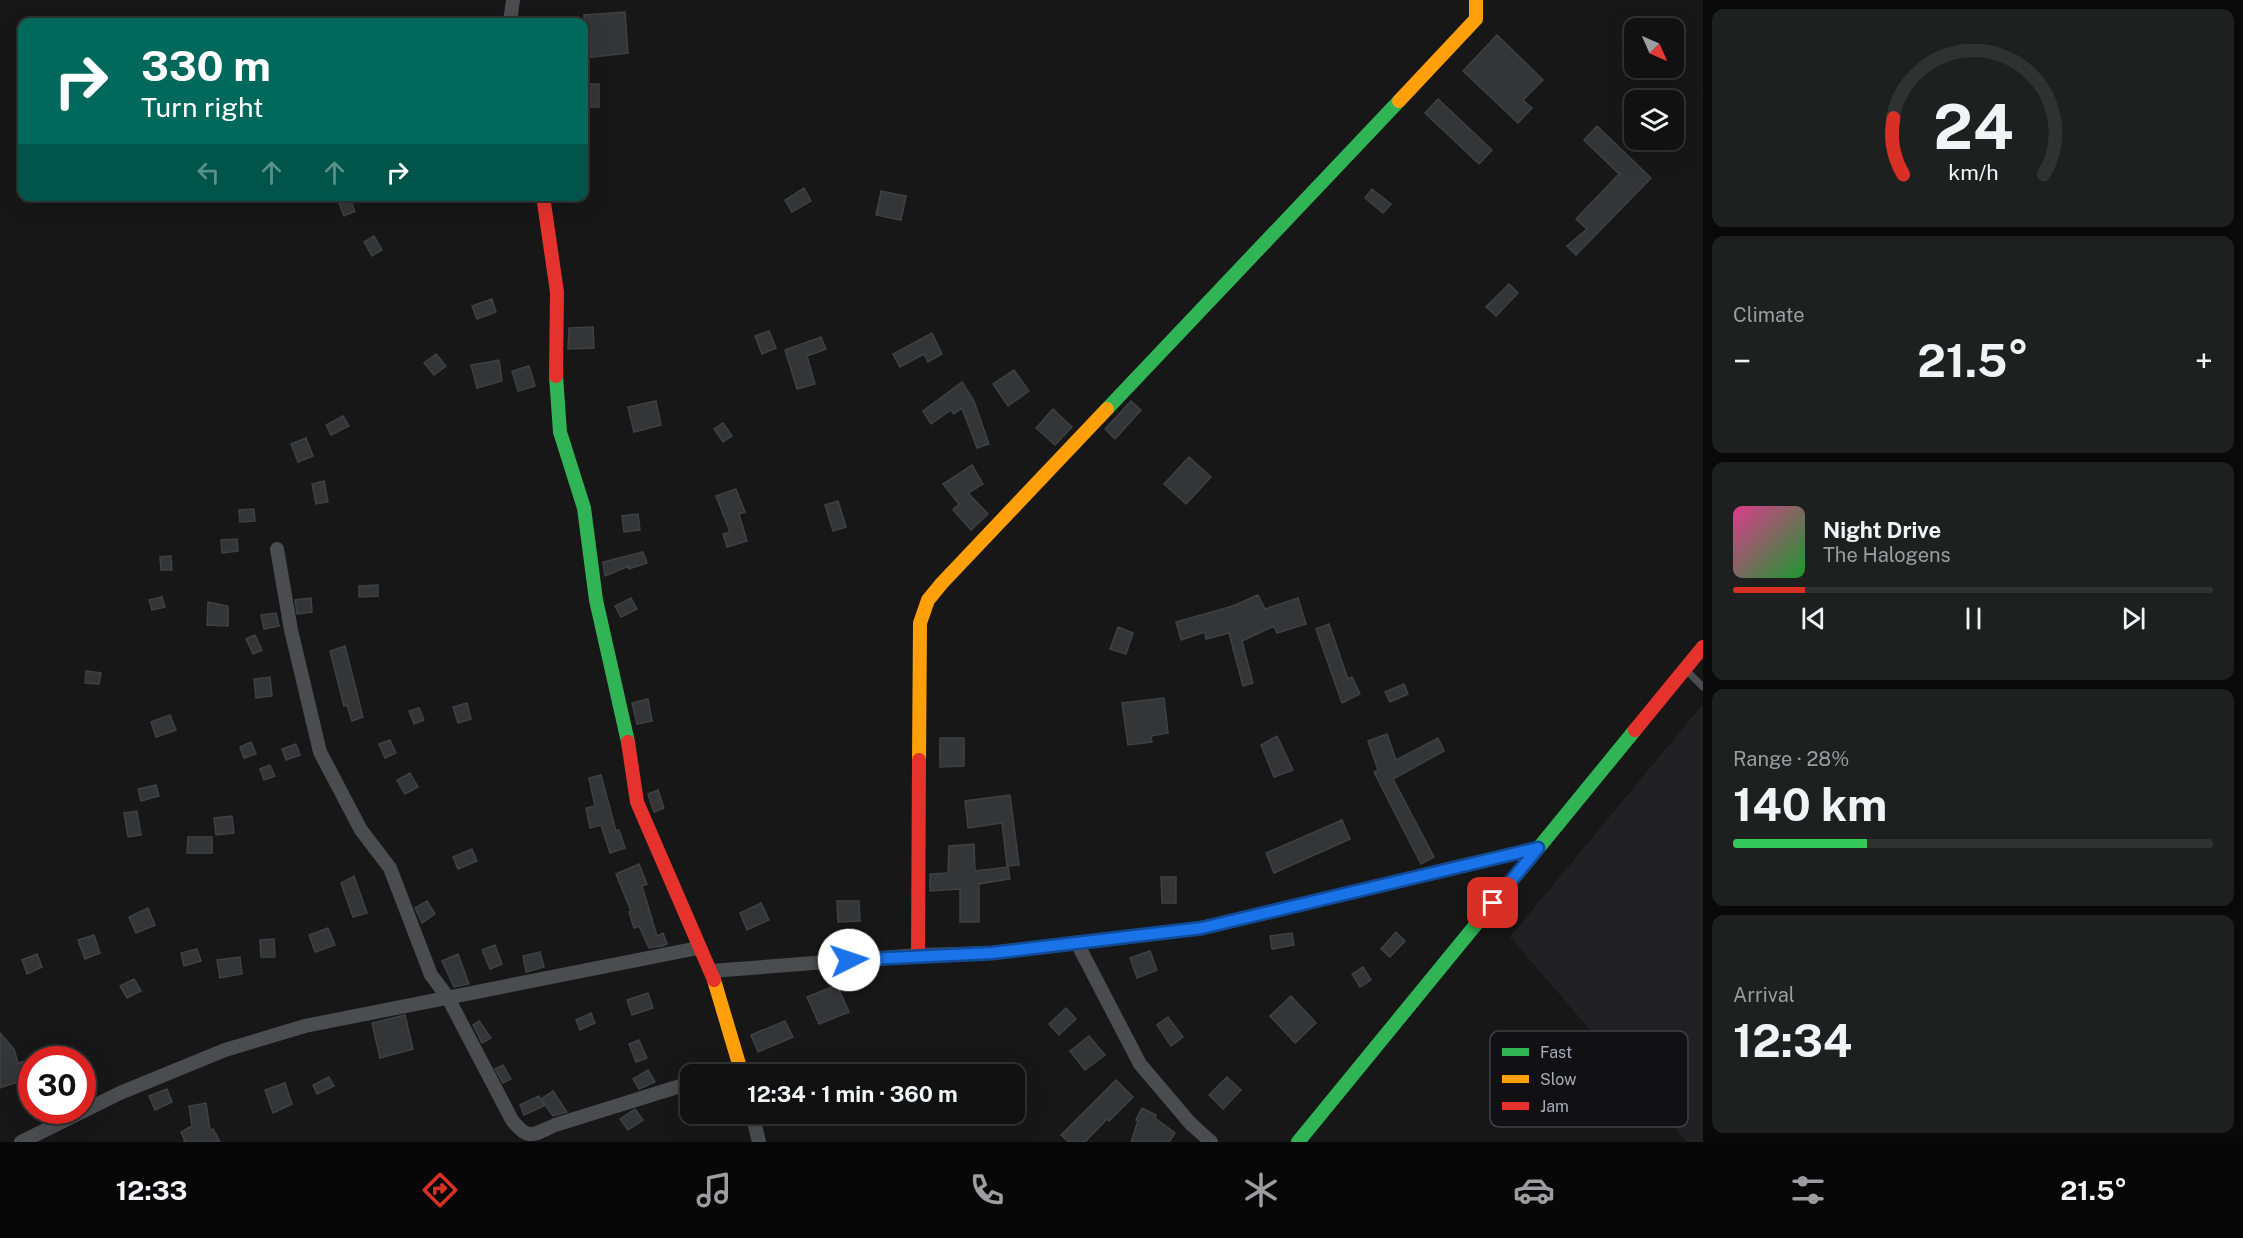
<!DOCTYPE html>
<html lang="en">
<head>
<meta charset="utf-8">
<style>
  body { margin:0; font-family:"Public Sans",sans-serif; background:#1e1f1f; color:#f1f3f6; height:100vh; display:flex; flex-direction:column; font-size:22px; white-space:nowrap }
  * { box-sizing:border-box; margin:0 }
  p { font-size:20px; color:#9c9d9f }
  .icon { flex:none; width:33px; height:33px; fill:none; stroke:currentColor; stroke-width:2; stroke-linecap:round; stroke-linejoin:round }
  .map { position:relative; flex:1; overflow:hidden }
  .sheet { display:flex; flex-direction:column; gap:9px; padding:9px; background:#090909; width:540px }
  .sheet>* { flex:none }
  .banner { position:absolute; left:18px; top:18px; width:570px; height:183px; border-radius:12px; box-shadow:0 6px 24px #0002,0 0 0 2px #303131; background:#00695c; color:#fff; overflow:hidden }
  .needle { width:39px; rotate:135deg }
  .controls { position:absolute; left:1624px; top:18px; display:grid; gap:12px }
  .controls a { display:grid; place-items:center; width:60px; height:60px; border-radius:12px; background:#111; box-shadow:0 6px 24px #0002,0 0 0 2px #303131; font-size:30px }
  .speed { position:absolute; left:18px; top:1046px; display:flex; gap:12px; font-size:30px; font-weight:700; text-align:center }
  .speed>* { display:grid; place-content:center; width:78px; height:78px; border-radius:50%; background:#111; box-shadow:0 6px 24px #0002,0 0 0 2px #303131; line-height:1 }
  .speed .limit { border:9px solid #d22; background:#fff; color:#111 }
  .pin { position:absolute; display:grid; place-items:center; width:51px; height:51px; color:#fff; margin:-26px; border-radius:12px; box-shadow:0 3px 9px #0006 }
  .me { position:absolute; width:66px; margin:-33px; rotate:86deg; stroke-linejoin:round; filter:drop-shadow(0 0 4px #0008) }
  .turn { display:flex; align-items:center; gap:21px; height:126px; padding:0 24px; font-size:27px }
  .turn .icon { width:78px; height:78px; stroke-width:2.5 }
  .turn b { display:block; font-size:42px; line-height:51px }
  .lanes { display:flex; align-items:center; height:57px; padding:0 24px; background:#0003; justify-content:center; gap:30px; direction:ltr }
  .lanes .off { opacity:.35 }
  .big { font-size:45px; font-weight:700; line-height:1.1 }
  .sheet .card { flex:1; display:flex; flex-direction:column; justify-content:center; gap:9px; min-width:0; padding:0 21px; border-radius:12px; background:#1e1f1f }
  .sheet .dial { align-items:center; gap:0 }
  .dial svg { height:156px; overflow:visible; fill:none; stroke:#303131; stroke-width:7; stroke-linecap:round; text-anchor:middle }
  .dial text { fill:#f1f3f6; stroke:none }
  .song { display:flex; align-items:center; gap:18px }
  .cover { width:72px; height:72px; border-radius:9px; background:linear-gradient(135deg,hsl(330 70% 55%),hsl(130 70% 35%)) }
  .played { height:6px; border-radius:3px; background:linear-gradient(90deg,#d93025 15%,#303131 15%) }
  .keys { display:flex; justify-content:space-around; direction:ltr }
  .heat { display:flex; justify-content:space-between; align-items:center; font-size:33px; direction:ltr }
  .charge { height:9px; border-radius:4px; background:linear-gradient(90deg,#34c759 28%,#303131 0) }
  .trip { position:absolute; left:680px; top:1064px; width:345px; height:60px; border-radius:12px; background:#111; box-shadow:0 6px 24px #0002,0 0 0 2px #303131; font-weight:700; line-height:60px; text-align:center }
  .tabs { display:flex; height:96px; justify-content:space-around; align-items:center; background:#070707; color:#9c9d9f }
  .tabs .icon { width:42px; height:42px }
  .tabs .active { color:#d93025 }
  .tabs b { font-size:27px; color:#f1f3f6 }
  main { display:flex; flex:1; min-height:0 }
  .map>svg:first-child { display:block }
  .built { fill:#212124 }
  .building { fill:#343537; stroke:#3f4043; stroke-width:1.5 }
  .lines { fill:none; stroke-linecap:round; stroke-linejoin:round }
  .lane { stroke:#4b4c50; stroke-width:7 }
  .street { stroke:#4b4c50; stroke-width:14 }
  .fast { stroke:#30b455; stroke-width:14 }
  .slow { stroke:#ff9f0a; stroke-width:14 }
  .jam { stroke:#e5322d; stroke-width:14 }
  .route-casing { stroke:#114b97; stroke-width:15 }
  .route { stroke:#1a73e8; stroke-width:10 }
  .key { fill:#111113; stroke:#3e4045; stroke-width:1.5 }
  .key-label { font-size:16px; fill:#a7adb9 }
</style>
</head>
<body>
<main>
<div class="map">
<svg width="1703" height="1142" viewBox="0 0 1703 1142">
  <rect width="100%" height="100%" fill="#171717"/>
  <!-- built -->
  <path class="built" d="M 1703,704 L 1703,1142 L 1687,1142 L 1510,937 Z"/>
  <!-- building -->
  <path class="building" d="M 625,12 L 628,53 L 584,58 L 584,15 Z
    M 1497,35 L 1543,80 L 1523,100 L 1532,108 L 1518,123 L 1463,71 Z
    M 584,84 L 599,84 L 599,107 L 584,107 Z
    M 1438,99 L 1492,150 L 1479,164 L 1425,113 Z
    M 1597,126 L 1651,178 L 1576,255 L 1567,246 L 1587,229 L 1576,219 L 1619,174 L 1584,140 Z
    M 804,188 L 811,201 L 792,212 L 785,200 Z
    M 1372,189 L 1391,204 L 1383,213 L 1365,198 Z
    M 881,191 L 906,196 L 901,220 L 876,215 Z
    M 350,199 L 355,211 L 344,216 L 339,203 Z
    M 374,236 L 382,250 L 372,256 L 364,242 Z
    M 1509,284 L 1518,293 L 1496,316 L 1486,307 Z
    M 492,299 L 496,312 L 477,319 L 472,306 Z
    M 593,327 L 594,348 L 568,349 L 569,328 Z
    M 769,331 L 776,348 L 762,354 L 755,336 Z
    M 932,333 L 942,354 L 928,362 L 924,354 L 900,367 L 893,354 Z
    M 821,337 L 826,349 L 807,356 L 815,384 L 797,389 L 785,350 Z
    M 436,354 L 446,366 L 434,375 L 424,363 Z
    M 499,360 L 502,381 L 477,388 L 471,365 Z
    M 529,366 L 535,386 L 518,391 L 512,371 Z
    M 1014,370 L 1029,391 L 1008,406 L 993,384 Z
    M 962,382 L 974,401 L 989,444 L 977,448 L 962,408 L 954,414 L 951,410 L 931,424 L 923,411 Z
    M 656,401 L 661,425 L 634,432 L 628,407 Z
    M 1131,401 L 1141,410 L 1115,439 L 1105,429 Z
    M 1053,409 L 1072,427 L 1055,445 L 1036,428 Z
    M 343,416 L 349,426 L 331,435 L 326,425 Z
    M 723,423 L 732,436 L 723,442 L 714,429 Z
    M 306,438 L 313,456 L 298,462 L 291,444 Z
    M 1189,457 L 1211,477 L 1186,504 L 1164,484 Z
    M 972,465 L 983,484 L 968,493 L 988,514 L 971,530 L 953,510 L 959,504 L 943,484 Z
    M 324,481 L 328,502 L 316,504 L 312,484 Z
    M 736,489 L 745,512 L 739,514 L 747,541 L 727,547 L 723,534 L 730,532 L 716,496 Z
    M 838,501 L 846,527 L 833,531 L 825,505 Z
    M 254,509 L 255,521 L 240,522 L 239,510 Z
    M 638,514 L 640,530 L 624,532 L 622,516 Z
    M 237,539 L 238,551 L 222,553 L 221,540 Z
    M 643,552 L 647,563 L 629,569 L 629,566 L 605,576 L 603,562 Z
    M 171,556 L 172,570 L 161,570 L 160,557 Z
    M 378,585 L 378,596 L 359,597 L 359,586 Z
    M 1258,595 L 1265,609 L 1298,598 L 1306,624 L 1277,633 L 1274,626 L 1242,641 L 1253,683 L 1243,686 L 1229,633 L 1206,639 L 1205,632 L 1181,640 L 1176,622 L 1233,606 Z
    M 162,597 L 165,607 L 152,610 L 149,600 Z
    M 311,598 L 312,612 L 297,614 L 295,600 Z
    M 631,598 L 637,609 L 621,617 L 615,606 Z
    M 208,602 L 228,606 L 228,626 L 207,625 Z
    M 276,613 L 279,626 L 264,629 L 261,615 Z
    M 1329,624 L 1348,679 L 1352,677 L 1360,694 L 1342,703 L 1316,629 Z
    M 1118,627 L 1133,633 L 1126,654 L 1110,649 Z
    M 255,635 L 262,650 L 253,654 L 246,639 Z
    M 345,646 L 363,717 L 352,721 L 347,705 L 344,706 L 330,651 Z
    M 86,671 L 101,673 L 99,684 L 85,683 Z
    M 270,677 L 272,696 L 256,698 L 254,679 Z
    M 1404,684 L 1408,694 L 1390,702 L 1385,692 Z
    M 1164,698 L 1168,733 L 1151,736 L 1152,742 L 1128,745 L 1122,703 Z
    M 648,699 L 652,721 L 637,724 L 632,703 Z
    M 467,703 L 471,719 L 458,723 L 453,707 Z
    M 419,708 L 424,720 L 414,724 L 409,711 Z
    M 170,715 L 176,730 L 156,737 L 151,722 Z
    M 1387,734 L 1396,760 L 1438,738 L 1444,751 L 1393,779 L 1434,857 L 1421,864 L 1374,772 L 1378,770 L 1368,741 Z
    M 1277,736 L 1293,770 L 1274,777 L 1261,745 Z
    M 940,738 L 964,738 L 964,766 L 940,767 Z
    M 390,740 L 396,753 L 385,758 L 379,744 Z
    M 251,742 L 256,754 L 244,758 L 240,747 Z
    M 296,744 L 300,755 L 286,760 L 282,749 Z
    M 270,765 L 275,776 L 264,780 L 260,769 Z
    M 410,773 L 418,787 L 405,794 L 397,780 Z
    M 601,775 L 616,831 L 619,830 L 625,848 L 610,853 L 601,825 L 590,828 L 586,808 L 595,806 L 589,778 Z
    M 156,785 L 159,796 L 141,801 L 138,789 Z
    M 658,790 L 664,808 L 654,812 L 648,794 Z
    M 1010,795 L 1019,865 L 1007,866 L 1002,823 L 968,828 L 965,801 Z
    M 137,811 L 141,835 L 128,837 L 124,813 Z
    M 232,816 L 234,833 L 216,835 L 214,818 Z
    M 1342,820 L 1350,839 L 1274,873 L 1266,853 Z
    M 188,837 L 212,837 L 212,853 L 187,853 Z
    M 974,844 L 975,871 L 1008,867 L 1010,879 L 979,884 L 979,922 L 960,922 L 960,889 L 930,891 L 930,874 L 948,873 L 949,846 Z
    M 472,849 L 477,861 L 458,869 L 453,857 Z
    M 639,864 L 647,884 L 642,886 L 657,936 L 663,933 L 667,944 L 663,946 L 649,948 L 639,926 L 634,928 L 629,912 L 631,911 L 616,874 Z
    M 354,876 L 367,913 L 353,917 L 341,883 Z
    M 1161,877 L 1176,877 L 1176,903 L 1162,903 Z
    M 427,901 L 435,914 L 422,923 L 415,908 Z
    M 837,901 L 859,901 L 860,921 L 838,922 Z
    M 761,903 L 769,920 L 747,930 L 740,913 Z
    M 148,908 L 155,925 L 136,933 L 129,917 Z
    M 328,928 L 335,945 L 315,952 L 309,935 Z
    M 1396,932 L 1405,941 L 1390,957 L 1381,949 Z
    M 1292,933 L 1294,945 L 1272,949 L 1270,936 Z
    M 94,935 L 100,953 L 85,959 L 78,940 Z
    M 274,939 L 275,957 L 261,957 L 260,940 Z
    M 495,945 L 502,964 L 490,969 L 482,950 Z
    M 197,949 L 201,961 L 184,966 L 181,953 Z
    M 1150,951 L 1157,970 L 1137,978 L 1130,958 Z
    M 540,952 L 544,967 L 526,972 L 523,956 Z
    M 37,954 L 42,967 L 27,974 L 22,960 Z
    M 458,954 L 469,984 L 454,987 L 442,961 Z
    M 240,957 L 242,974 L 220,978 L 217,960 Z
    M 1363,967 L 1371,980 L 1360,987 L 1352,974 Z
    M 134,979 L 141,991 L 127,998 L 120,986 Z
    M 837,985 L 849,1012 L 819,1024 L 807,997 Z
    M 648,993 L 653,1008 L 632,1015 L 627,1000 Z
    M 1291,996 L 1316,1023 L 1295,1043 L 1270,1016 Z
    M 1066,1008 L 1076,1019 L 1059,1035 L 1049,1024 Z
    M 591,1013 L 595,1023 L 580,1030 L 576,1020 Z
    M 405,1015 L 413,1049 L 380,1058 L 372,1023 Z
    M 1168,1017 L 1183,1037 L 1171,1046 L 1157,1025 Z
    M 479,1021 L 491,1038 L 482,1043 L 473,1025 Z
    M 785,1021 L 793,1037 L 758,1052 L 751,1035 Z
    M 0,1033 L 14,1049 L 18,1063 L 32,1059 L 32,1077 L 0,1088 Z
    M 1089,1036 L 1105,1055 L 1085,1070 L 1070,1051 Z
    M 639,1040 L 647,1058 L 636,1062 L 629,1044 Z
    M 503,1065 L 511,1079 L 503,1083 L 495,1069 Z
    M 648,1070 L 655,1082 L 639,1089 L 633,1079 Z
    M 329,1077 L 334,1086 L 317,1094 L 313,1085 Z
    M 1227,1077 L 1241,1090 L 1223,1109 L 1209,1095 Z
    M 1116,1080 L 1133,1097 L 1109,1121 L 1107,1119 L 1085,1142 L 1069,1142 L 1061,1135 Z
    M 285,1083 L 292,1104 L 273,1113 L 265,1090 Z
    M 167,1089 L 172,1102 L 155,1110 L 149,1096 Z
    M 553,1091 L 567,1112 L 553,1116 L 541,1099 Z
    M 539,1096 L 544,1106 L 524,1115 L 520,1105 Z
    M 206,1103 L 210,1130 L 213,1129 L 220,1142 L 183,1142 L 185,1141 L 181,1132 L 192,1126 L 189,1106 Z
    M 1142,1108 L 1156,1115 L 1155,1118 L 1175,1133 L 1169,1142 L 1131,1142 L 1138,1121 L 1136,1120 Z
    M 635,1109 L 643,1120 L 628,1130 L 620,1119 Z"/>
  <g class="lines">
    <!-- lane -->
    <path class="lane" d="M 1687,671 L 1703,687"/>
    <!-- street -->
    <path class="street" d="M 510,22 L 513,0
      M 277,549 L 291,630 L 320,752 L 361,830 L 390,868 L 431,975 L 447,996 L 512,1120 C 528,1141 533,1135 555,1125 L 690,1083
      M 1077,943 L 1140,1064 L 1190,1123 L 1211,1142
      M 711,971 L 918,955 L 992,953 L 1202,928 L 1538,848
      M 718,1074 L 740,1067
      M 752,1113 L 759,1142
      M 21,1142 L 120,1093 L 225,1050 L 305,1026 L 698,948"/>
    <!-- fast -->
    <path class="fast" d="M 556,376 L 560,432 L 584,508 L 596,600 L 628,742
      M 1107,409 L 1399,101
      M 1298,1142 L 1635,730"/>
    <!-- slow -->
    <path class="slow" d="M 1399,101 L 1476,19 L 1476,0
      M 919,760 L 920,623 L 928,600 L 942,583 L 1107,409
      M 714,980 L 742,1074"/>
    <!-- jam -->
    <path class="jam" d="M 543,196 L 557,292 L 556,376
      M 1635,730 L 1703,647
      M 628,742 L 637,802 L 714,980
      M 918,955 L 919,760"/>
  </g>
  <g class="lines">
    <defs>
      <path id="route" d="M 849,960 L 992,953 L 1202,928 L 1538,848 L 1493,903"/>
    </defs>
    <!-- route casing -->
    <use href="#route" class="route-casing"/>
    <!-- route -->
    <use href="#route" class="route"/>
  </g>
  <!-- legend -->
  <rect x="1490" y="1031" width="198" height="96" rx="9" class="key"/>
  <rect x="1502" y="1048" width="27" height="8" fill="#30b455"/>
  <rect x="1502" y="1075" width="27" height="8" fill="#ff9f0a"/>
  <rect x="1502" y="1102" width="27" height="8" fill="#e5322d"/>
  <g class="key-label">
    <text x="1540" y="1058">Fast</text>
    <text x="1540" y="1085">Slow</text>
    <text x="1540" y="1112">Jam</text>
  </g>
</svg>
<div class="controls">
<a><svg class="needle" viewBox="-14 -14 28 28"><path d="M0-13l5 13h-10z" fill="#e53935"/><path d="M0 13l5-13h-10z" fill="#9c9d9f"/></svg></a>
<a><svg class="icon" aria-label="layers" viewBox="0 0 24 24"><path d="M12 4l9 5-9 5-9-5zM3 14l9 5 9-5"/></svg></a>
</div>
<div class="speed"><div class="limit">30</div></div>
<div class="pin" style="left:1493px;top:903px;background:#d93025"><svg class="icon" aria-label="arrive" viewBox="0 0 24 24"><path d="M6 21V4h12l-3 4 3 4H6"/></svg></div>
<svg class="me" style="left:849px;top:960px" viewBox="-20 -20 40 40"><circle r="19" fill="#fff"/><path d="M0-13L10 11 0 6-10 11z" fill="#1a73e8"/></svg>
<div class="trip">12:34 · 1 min · 360 m</div>
<div class="banner">
<div class="turn"><svg class="icon" aria-label="right" viewBox="0 0 24 24"><path d="M7 20v-9h11M14 6l5 5-5 5"/></svg><div><b>330 m</b>Turn right</div></div>
<div class="lanes"><svg class="icon off" aria-label="left" viewBox="0 0 24 24"><path d="M17 20v-9H6M10 6l-5 5 5 5"/></svg><svg class="icon off" aria-label="ahead" viewBox="0 0 24 24"><path d="M12 20V5M6 11l6-6 6 6"/></svg><svg class="icon off" aria-label="ahead" viewBox="0 0 24 24"><path d="M12 20V5M6 11l6-6 6 6"/></svg><svg class="icon" aria-label="right" viewBox="0 0 24 24"><path d="M7 20v-9h11M14 6l5 5-5 5"/></svg></div>
</div>
</div>
<section class="sheet">
<div class="card dial"><svg viewBox="0 0 100 80">
<path d="M14 69A42 42 0 1 1 86 69"/>
<path d="M14 69A42 42 0 0 1 9 40" stroke="#d93025"/>
<text x="50" y="56" font-size="32" font-weight="700">24</text>
<text x="50" y="72" font-size="11">km/h</text>
</svg></div>
<div class="card"><p>Climate</p>
<div class="heat"><a>−</a><b class="big">21.5°</b><a>+</a></div>
</div>
<div class="card">
<div class="song"><i class="cover"></i><div><b>Night Drive</b><p>The Halogens</p></div></div>
<div class="played"></div>
<div class="keys"><svg class="icon" aria-label="previous" viewBox="0 0 24 24"><path d="M18 5L8 12l10 7zM5 5v14"/></svg><svg class="icon" aria-label="pause" viewBox="0 0 24 24"><path d="M8 5v14M16 5v14"/></svg><svg class="icon" aria-label="next" viewBox="0 0 24 24"><path d="M6 5l10 7-10 7zM19 5v14"/></svg></div>
</div>
<div class="card"><p>Range · 28%</p><b class="big">140 km</b><div class="charge"></div></div>
<div class="card"><p>Arrival</p><b class="big">12:34</b></div>
</section>
</main>
<nav class="tabs">
<b>12:33</b>
<svg class="icon active" aria-label="directions" viewBox="0 0 24 24"><path d="M12 3l9 9-9 9-9-9zM9 14v-3h6M13 9l2 2-2 2"/></svg>
<svg class="icon" aria-label="music" viewBox="0 0 24 24"><path d="M9 18V5l10-2v13"/><circle cx="6" cy="18" r="3"/><circle cx="16" cy="16" r="3"/></svg>
<svg class="icon" aria-label="phone" viewBox="0 0 24 24"><path d="M5 4h4l2 5-3 2q2 4 5 5l2-3 5 2v4C11 20 4 13 5 4z"/></svg>
<svg class="icon" aria-label="climate" viewBox="0 0 24 24"><path d="M12 3v18M4 7l16 10M4 17L20 7"/></svg>
<svg class="icon" aria-label="car" viewBox="0 0 24 24"><path d="M5 17H2v-5l4-1 3-4h7l3 4 3 1v5h-3M9 17h6M6 11h13"/><circle cx="7" cy="17" r="2"/><circle cx="17" cy="17" r="2"/></svg>
<svg class="icon" aria-label="filters" viewBox="0 0 24 24"><path d="M4 7h16M4 17h16"/><circle cx="9" cy="7" r="2"/><circle cx="15" cy="17" r="2"/></svg>
<b>21.5°</b>
</nav>
</body>
</html>
